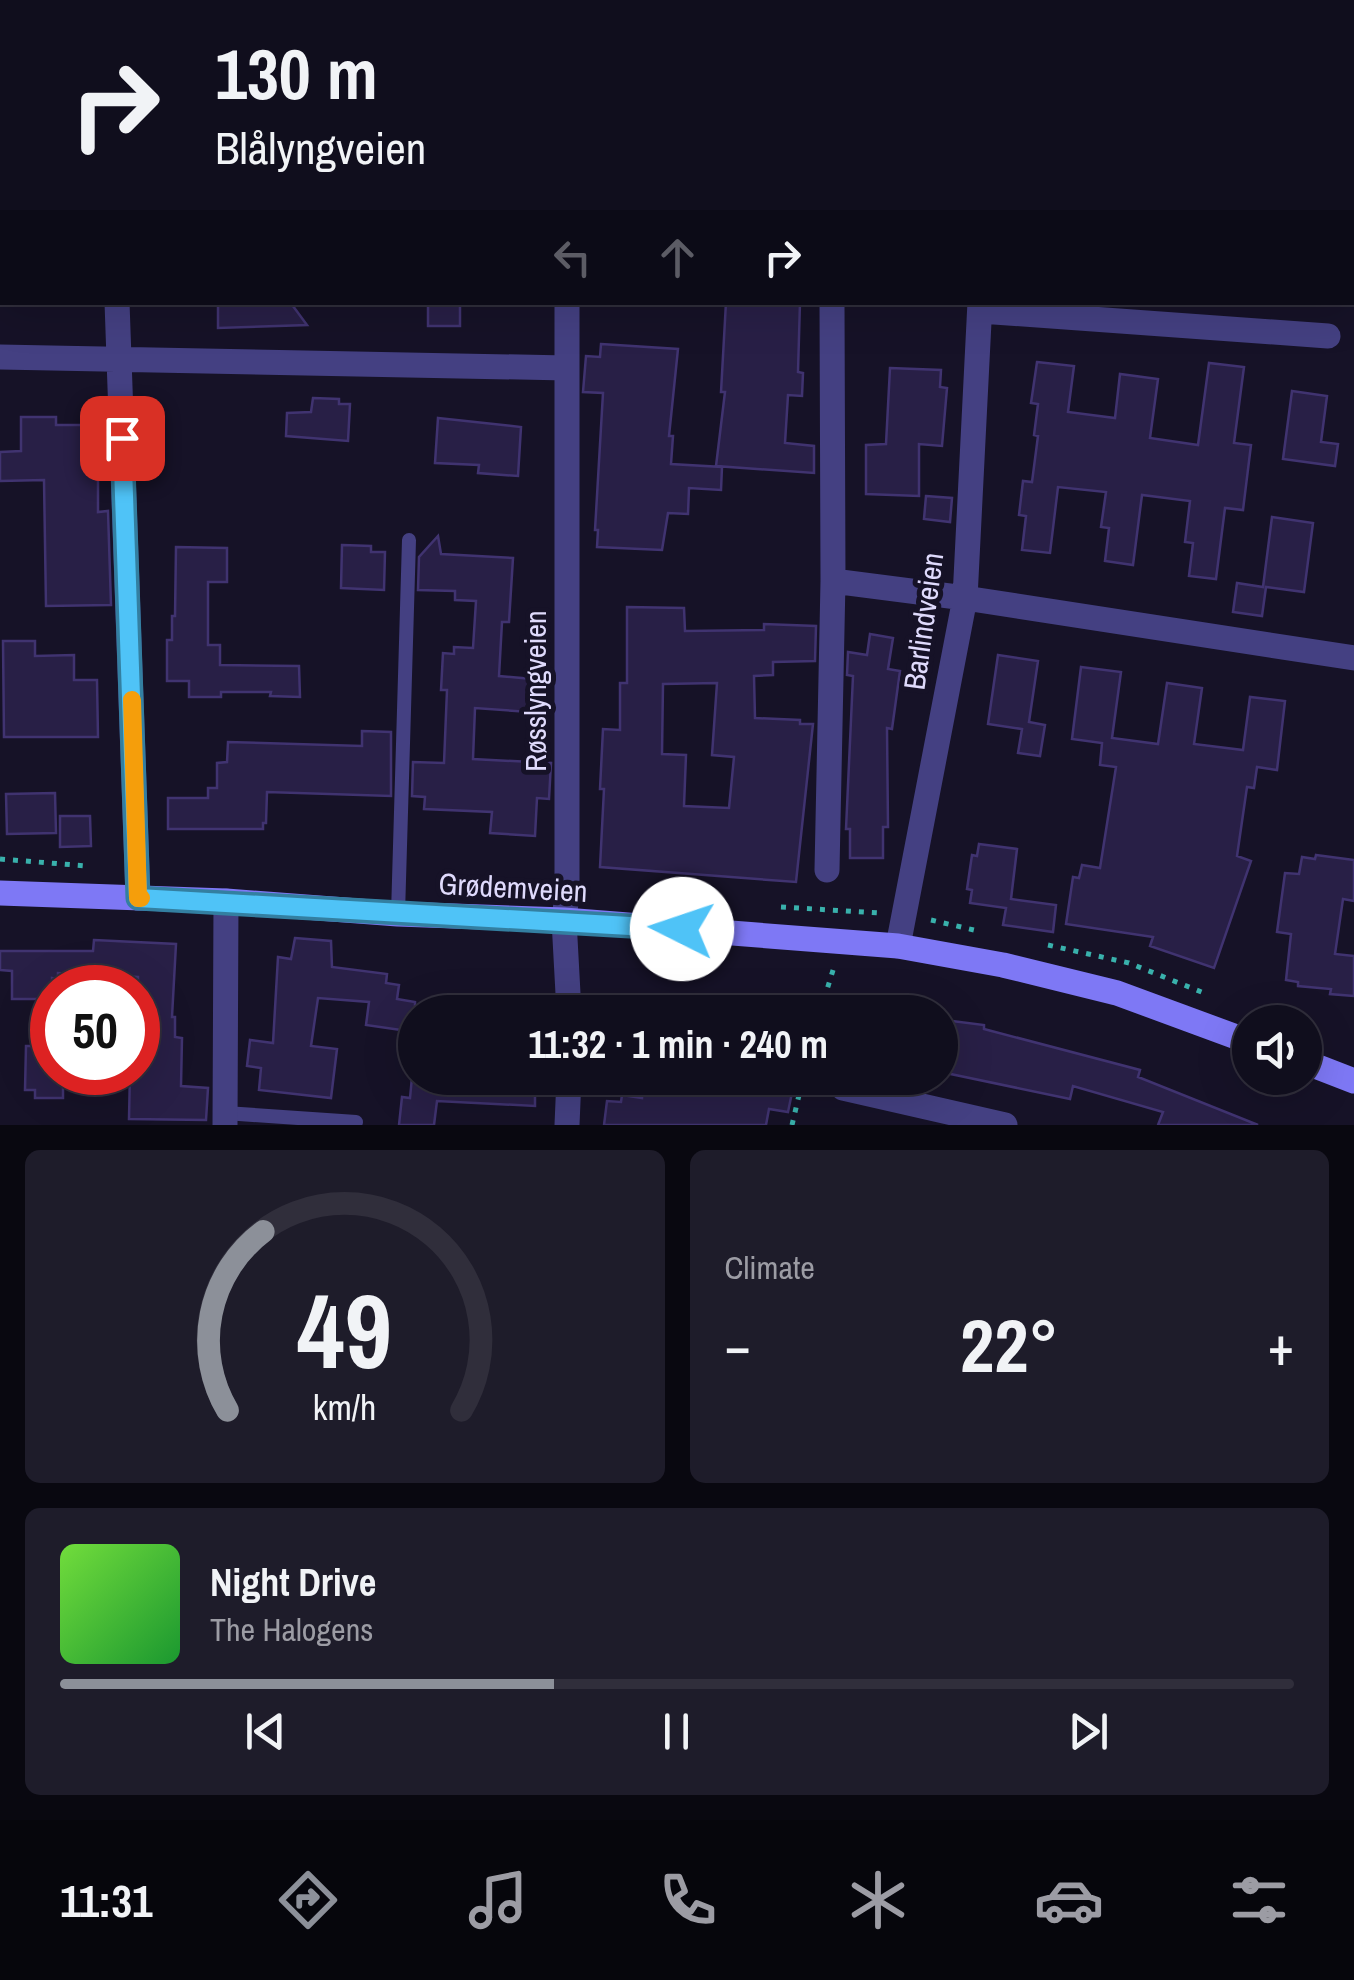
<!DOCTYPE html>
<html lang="en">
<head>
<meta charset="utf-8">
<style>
  body { margin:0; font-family:"Archivo Narrow",sans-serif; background:#1e1c2a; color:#f1f3f6; height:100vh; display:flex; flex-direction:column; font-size:38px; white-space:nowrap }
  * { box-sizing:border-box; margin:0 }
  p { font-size:32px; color:#9c9ca4 }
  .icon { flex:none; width:55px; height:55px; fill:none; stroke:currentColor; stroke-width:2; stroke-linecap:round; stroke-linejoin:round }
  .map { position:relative; height:1125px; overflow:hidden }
  .panel { display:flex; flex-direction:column; gap:25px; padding:25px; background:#090810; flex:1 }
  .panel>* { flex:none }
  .top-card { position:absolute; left:0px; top:0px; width:1355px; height:305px; box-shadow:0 10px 40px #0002,0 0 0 2px #302e3b; background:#100e1d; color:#f1f3f6; overflow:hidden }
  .controls { position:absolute; left:1232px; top:1005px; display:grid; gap:20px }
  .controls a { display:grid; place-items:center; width:90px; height:90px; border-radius:50%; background:#100e1d; box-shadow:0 10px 40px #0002,0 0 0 2px #302e3b; font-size:50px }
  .speed { position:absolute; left:30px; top:965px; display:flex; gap:20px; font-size:50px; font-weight:700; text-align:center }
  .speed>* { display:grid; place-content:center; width:130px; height:130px; border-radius:50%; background:#100e1d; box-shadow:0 10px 40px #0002,0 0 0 2px #302e3b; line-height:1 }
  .speed .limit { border:15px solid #d22; background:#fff; color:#111 }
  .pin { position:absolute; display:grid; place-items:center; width:85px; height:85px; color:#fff; margin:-42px; border-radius:20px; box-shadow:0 5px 15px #0006 }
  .me { position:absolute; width:110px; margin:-55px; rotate:274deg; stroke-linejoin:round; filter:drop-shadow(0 0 8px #0008) }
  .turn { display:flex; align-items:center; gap:35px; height:210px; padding:0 50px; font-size:45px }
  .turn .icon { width:130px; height:130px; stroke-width:2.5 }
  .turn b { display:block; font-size:70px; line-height:85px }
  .lanes { display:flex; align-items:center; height:95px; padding:0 50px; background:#0003; justify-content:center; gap:50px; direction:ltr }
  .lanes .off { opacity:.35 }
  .big { font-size:75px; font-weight:700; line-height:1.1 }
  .panel .widget { flex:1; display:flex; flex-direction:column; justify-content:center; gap:15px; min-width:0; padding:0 35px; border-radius:15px; background:#1e1c2a }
  .panel .dial { align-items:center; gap:0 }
  .dial svg { height:260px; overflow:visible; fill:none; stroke:#302e3b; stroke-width:7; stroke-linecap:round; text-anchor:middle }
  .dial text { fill:#f1f3f6; stroke:none }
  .song { display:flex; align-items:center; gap:30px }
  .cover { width:120px; height:120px; border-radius:15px; background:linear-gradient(135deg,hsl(100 70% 55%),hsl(130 70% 35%)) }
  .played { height:10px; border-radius:5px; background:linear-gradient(90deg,#8c9099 40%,#302e3b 40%) }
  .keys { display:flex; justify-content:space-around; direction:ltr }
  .heat { display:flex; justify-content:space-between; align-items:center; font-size:55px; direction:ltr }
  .panel .tiles { flex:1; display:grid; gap:25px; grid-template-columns:1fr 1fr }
  .widget:last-child { grid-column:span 2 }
  .trip { position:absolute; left:398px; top:995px; width:560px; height:100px; border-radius:50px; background:#100e1d; box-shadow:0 10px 40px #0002,0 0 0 2px #302e3b; font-weight:700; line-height:100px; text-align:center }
  .menu { display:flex; height:160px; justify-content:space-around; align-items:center; background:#06060c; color:#9c9ca4 }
  .menu .icon { width:70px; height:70px }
  .menu .current { color:#8c9099 }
  .menu b { font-size:45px; color:#f1f3f6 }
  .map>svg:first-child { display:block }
  .building { fill:#281f46; stroke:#403370; stroke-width:2.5; fill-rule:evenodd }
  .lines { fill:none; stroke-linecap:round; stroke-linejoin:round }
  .path { stroke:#39b1ac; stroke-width:5; stroke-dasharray:5 8; stroke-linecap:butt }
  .service { stroke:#444082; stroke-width:14 }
  .minor { stroke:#444082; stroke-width:25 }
  .secondary { stroke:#7e78f5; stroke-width:25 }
  .route-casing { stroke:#337fa1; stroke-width:25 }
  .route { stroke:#4fc3f7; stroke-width:18 }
  .slow { stroke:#f59e0b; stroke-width:18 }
  .labels { text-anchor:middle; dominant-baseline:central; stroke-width:10; stroke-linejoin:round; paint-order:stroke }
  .street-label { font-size:30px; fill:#dfdafc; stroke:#161227 }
</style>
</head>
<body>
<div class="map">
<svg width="1354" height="1125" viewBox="0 0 1354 1125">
  <rect width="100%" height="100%" fill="#161227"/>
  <!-- building -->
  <path class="building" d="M 218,302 L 290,302 L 307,325 L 218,328 Z
    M 428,302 L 460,302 L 460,326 L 428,326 Z
    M 726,302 L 800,302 L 798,372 L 803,373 L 802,396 L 788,395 L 785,443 L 814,446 L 814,473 L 716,466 L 725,392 L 721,392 Z
    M 601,344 L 678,349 L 669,436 L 673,436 L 671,464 L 722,467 L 721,490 L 689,488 L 688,514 L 668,513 L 662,550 L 597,547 L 598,530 L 595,530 L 603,393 L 583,392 L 586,356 L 600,357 Z
    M 1037,362 L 1074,366 L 1068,412 L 1115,418 L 1120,374 L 1158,379 L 1150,438 L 1198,445 L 1209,363 L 1244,367 L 1234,443 L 1251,445 L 1243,510 L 1225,508 L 1216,579 L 1189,576 L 1193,543 L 1185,542 L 1190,501 L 1142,495 L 1133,565 L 1105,561 L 1109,528 L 1101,527 L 1106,492 L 1058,487 L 1050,553 L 1022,550 L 1026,516 L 1019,515 L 1023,481 L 1032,482 L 1038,436 L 1034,435 L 1038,404 L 1031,403 Z
    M 890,368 L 941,370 L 940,387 L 947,388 L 942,446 L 919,444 L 919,496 L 866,494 L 866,445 L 886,444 Z
    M 1292,391 L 1327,396 L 1321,442 L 1338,444 L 1335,466 L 1283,459 Z
    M 313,398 L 339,399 L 339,404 L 350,404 L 348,441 L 286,436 L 287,413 L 311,412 Z
    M 21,417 L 56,417 L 56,425 L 98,425 L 98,512 L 108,511 L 111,605 L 46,606 L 44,480 L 0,481 L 0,452 L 21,451 Z
    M 438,418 L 521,427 L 518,476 L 478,473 L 479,465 L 435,463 Z
    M 926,496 L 952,498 L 950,522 L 924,519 Z
    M 1272,517 L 1313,523 L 1304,592 L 1266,587 L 1262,616 L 1233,612 L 1237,583 L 1263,587 Z
    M 438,536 L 441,554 L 513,558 L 509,622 L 502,622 L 499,676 L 532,679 L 529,712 L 475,708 L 473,759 L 551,763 L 549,799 L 537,798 L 535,836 L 490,833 L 492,812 L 424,809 L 425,797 L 412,796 L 413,762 L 444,763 L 447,690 L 441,690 L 443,653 L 454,654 L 454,647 L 473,648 L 476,601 L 455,600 L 455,591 L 418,590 L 419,557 Z
    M 342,545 L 371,546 L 371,552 L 385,552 L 384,590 L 341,588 Z
    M 176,547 L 227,548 L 227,582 L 208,582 L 208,645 L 220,645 L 220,665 L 299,666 L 300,697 L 270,696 L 271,692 L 221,692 L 221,697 L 189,697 L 189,681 L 167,681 L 167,640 L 172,640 L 172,616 L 175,616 Z
    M 627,607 L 684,608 L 685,631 L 764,630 L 764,624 L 816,626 L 815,661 L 773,662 L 773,675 L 754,676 L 755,718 L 800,720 L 800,724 L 813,724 L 796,882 L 600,867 L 604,789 L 600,789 L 603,729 L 620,730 L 620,683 L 627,683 ZM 717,683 L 712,755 L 734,757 L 729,808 L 684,806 L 686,755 L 662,754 L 663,684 Z
    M 870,634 L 893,638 L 888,669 L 900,671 L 892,729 L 887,728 L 888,827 L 883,827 L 883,858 L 850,858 L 850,829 L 846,829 L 853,676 L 847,675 L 848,652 L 867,655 Z
    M 3,641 L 35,641 L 35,656 L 74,655 L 74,680 L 97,680 L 98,737 L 4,737 Z
    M 998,655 L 1038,661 L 1029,722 L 1045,725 L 1040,756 L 1018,753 L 1022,729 L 988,724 Z
    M 1081,667 L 1121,672 L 1112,738 L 1158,744 L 1167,683 L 1202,688 L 1194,744 L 1243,750 L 1250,697 L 1285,701 L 1277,770 L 1257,767 L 1254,788 L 1247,787 L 1237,856 L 1251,861 L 1214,968 L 1150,946 L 1153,937 L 1066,924 L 1073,877 L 1079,878 L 1082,865 L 1100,868 L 1116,767 L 1100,765 L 1102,743 L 1072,739 Z
    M 362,731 L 391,732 L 391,796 L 267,792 L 266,823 L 263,823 L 263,829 L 168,829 L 168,798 L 208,798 L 208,788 L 217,788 L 217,763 L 227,762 L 228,742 L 362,746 Z
    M 55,793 L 56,833 L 7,834 L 6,794 Z
    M 60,816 L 90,816 L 91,846 L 60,847 Z
    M 979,844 L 1017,849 L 1011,899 L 1056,905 L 1053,932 L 1003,925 L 1006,908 L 970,903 L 972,890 L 967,889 L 972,855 L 977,856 Z
    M 1316,855 L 1354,860 L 1354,901 L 1343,899 L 1335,954 L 1354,956 L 1354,996 L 1330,994 L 1331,989 L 1298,986 L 1298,982 L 1286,980 L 1291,934 L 1277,932 L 1285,873 L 1299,874 L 1302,857 L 1315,859 Z
    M 295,938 L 331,941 L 332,967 L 387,974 L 386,983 L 399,985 L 397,999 L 415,1002 L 415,1032 L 366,1025 L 369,1002 L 318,998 L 311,1046 L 337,1049 L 331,1098 L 259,1090 L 261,1068 L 247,1066 L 250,1040 L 273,1043 L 278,957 L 291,959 Z
    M 94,940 L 176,944 L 172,1017 L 175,1017 L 175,1037 L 182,1038 L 181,1086 L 208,1088 L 206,1120 L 129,1119 L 130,1072 L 138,1072 L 138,977 L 58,973 L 58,979 L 52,978 L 52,999 L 12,999 L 12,971 L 0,970 L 0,951 L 93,951 Z
    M 952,1021 L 984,1025 L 984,1029 L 1140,1070 L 1138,1077 L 1258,1125 L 1158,1125 L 1163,1112 L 1073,1086 L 1070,1099 L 941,1072 Z
    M 26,1046 L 52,1046 L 52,1072 L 63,1072 L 63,1098 L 35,1098 L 35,1090 L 25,1090 Z
    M 412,1077 L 472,1083 L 472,1078 L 535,1078 L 535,1106 L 437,1101 L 434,1125 L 399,1125 L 402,1097 L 410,1098 Z
    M 643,1078 L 792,1078 L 794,1083 L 788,1112 L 769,1109 L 766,1125 L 604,1125 L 607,1101 L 621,1102 L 622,1095 L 642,1098 Z"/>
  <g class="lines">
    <!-- path -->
    <path class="path" d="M 0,859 L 87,866
      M 781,907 L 880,913
      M 931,920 L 974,930
      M 1048,945 L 1129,963 L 1204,993
      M 820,1012 L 834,967
      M 1261,1015 L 1281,1022
      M 792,1125 L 803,1078"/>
    <!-- service -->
    <path class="service" d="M 1254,2 L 1254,0
      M 398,914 L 409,540
      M 225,1113 L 356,1122"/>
    <!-- minor -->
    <path class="minor" d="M 91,0 L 91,2
      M 567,0 L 567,2
      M 832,0 L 832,2
      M 984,0 L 984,2
      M 348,2 L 348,0
      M 1352,32 L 1354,32
      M 117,302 L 138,898
      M 567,302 L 567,894 L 564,920 L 569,1012
      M 980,311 L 1328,336
      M 0,357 L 567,368
      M 833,581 L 965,598 L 1354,658
      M 827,870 L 833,581 L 832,302
      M 898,946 L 965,598 L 980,302
      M 843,1088 L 1005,1125
      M 225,1125 L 226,901
      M 567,1125 L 569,1078"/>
    <!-- secondary -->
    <path class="secondary" d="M 0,893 L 226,901 L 398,914 L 564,920 L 898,946 L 1003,965 L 1117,993 L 1250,1042
      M 1305,1062 L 1354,1081"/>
  </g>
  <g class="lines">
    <defs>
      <path id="route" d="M 122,438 L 138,898 L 682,929"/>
    </defs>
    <!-- route casing -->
    <use href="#route" class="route-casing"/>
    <!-- route -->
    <use href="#route" class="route"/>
    <!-- slow -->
    <path class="slow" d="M 132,700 L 138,898 L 141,898"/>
  </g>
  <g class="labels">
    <!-- street labels -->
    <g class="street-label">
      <text transform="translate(923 621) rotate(-82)">Barlindveien</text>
      <text transform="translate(535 691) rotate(-90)">Røsslyngveien</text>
      <text transform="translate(513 887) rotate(3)">Grødemveien</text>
    </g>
  </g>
</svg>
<div class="controls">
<a><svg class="icon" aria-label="sound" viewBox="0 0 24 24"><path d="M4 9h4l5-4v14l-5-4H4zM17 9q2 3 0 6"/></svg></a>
</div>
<div class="speed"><div class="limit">50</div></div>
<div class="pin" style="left:122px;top:438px;background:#d93025"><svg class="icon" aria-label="arrive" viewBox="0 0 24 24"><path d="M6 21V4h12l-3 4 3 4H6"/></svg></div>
<svg class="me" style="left:682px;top:929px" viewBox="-20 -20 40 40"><circle r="19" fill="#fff"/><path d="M0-13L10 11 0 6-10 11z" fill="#4fc3f7"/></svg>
<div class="trip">11:32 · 1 min · 240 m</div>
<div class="top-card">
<div class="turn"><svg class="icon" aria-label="right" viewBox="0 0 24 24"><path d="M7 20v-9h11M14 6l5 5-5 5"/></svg><div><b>130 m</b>Blålyngveien</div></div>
<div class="lanes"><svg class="icon off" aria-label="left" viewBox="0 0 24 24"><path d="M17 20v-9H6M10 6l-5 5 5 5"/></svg><svg class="icon off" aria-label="ahead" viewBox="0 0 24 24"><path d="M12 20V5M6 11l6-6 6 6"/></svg><svg class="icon" aria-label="right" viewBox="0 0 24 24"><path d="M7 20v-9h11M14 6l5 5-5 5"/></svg></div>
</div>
</div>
<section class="panel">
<div class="tiles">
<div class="widget dial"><svg viewBox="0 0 100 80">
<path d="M14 69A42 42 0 1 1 86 69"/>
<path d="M14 69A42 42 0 0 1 25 14" stroke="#8c9099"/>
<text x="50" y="56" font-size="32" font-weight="700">49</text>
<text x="50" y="72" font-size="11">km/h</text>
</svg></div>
<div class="widget"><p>Climate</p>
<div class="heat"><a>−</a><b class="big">22°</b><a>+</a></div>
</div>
<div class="widget">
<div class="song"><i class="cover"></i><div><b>Night Drive</b><p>The Halogens</p></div></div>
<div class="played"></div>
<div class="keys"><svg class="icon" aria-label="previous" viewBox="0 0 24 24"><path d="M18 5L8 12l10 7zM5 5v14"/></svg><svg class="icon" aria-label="pause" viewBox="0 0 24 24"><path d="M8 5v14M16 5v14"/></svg><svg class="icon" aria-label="next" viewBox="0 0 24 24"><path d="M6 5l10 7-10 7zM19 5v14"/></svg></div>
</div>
</div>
</section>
<nav class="menu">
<b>11:31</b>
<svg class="icon current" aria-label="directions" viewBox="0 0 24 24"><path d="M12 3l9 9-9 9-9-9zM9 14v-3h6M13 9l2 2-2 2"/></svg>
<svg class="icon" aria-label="music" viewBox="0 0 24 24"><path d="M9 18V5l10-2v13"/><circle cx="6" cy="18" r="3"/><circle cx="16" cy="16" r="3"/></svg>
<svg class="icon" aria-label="phone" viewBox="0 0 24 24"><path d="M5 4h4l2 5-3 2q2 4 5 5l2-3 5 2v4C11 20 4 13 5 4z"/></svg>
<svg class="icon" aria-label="climate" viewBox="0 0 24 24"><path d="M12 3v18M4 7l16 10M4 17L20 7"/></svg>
<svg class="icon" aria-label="car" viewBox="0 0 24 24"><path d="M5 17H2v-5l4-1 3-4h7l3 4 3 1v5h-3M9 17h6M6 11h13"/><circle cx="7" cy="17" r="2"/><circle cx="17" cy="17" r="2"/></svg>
<svg class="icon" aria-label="filters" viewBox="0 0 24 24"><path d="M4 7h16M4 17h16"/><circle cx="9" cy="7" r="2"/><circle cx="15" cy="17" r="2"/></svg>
</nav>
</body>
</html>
